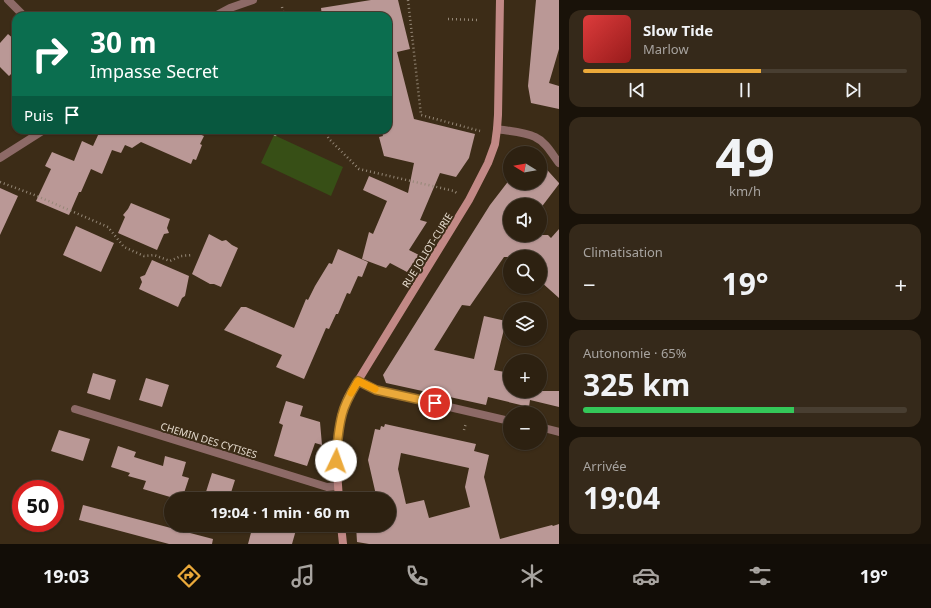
<!DOCTYPE html>
<html lang="fr">
<head>
<meta charset="utf-8">
<style>
  body { margin:0; font-family:"Noto Sans",sans-serif; background:#35291a; color:#f1f3f6; height:100vh; display:flex; flex-direction:column; font-size:15px; white-space:nowrap }
  * { box-sizing:border-box; margin:0 }
  p { font-size:13px; color:#a7a39f }
  .icon { flex:none; width:22px; height:22px; fill:none; stroke:currentColor; stroke-width:2; stroke-linecap:round; stroke-linejoin:round }
  .map { position:relative; flex:1; overflow:hidden }
  .sheet { display:flex; flex-direction:column; gap:10px; padding:10px; background:#191209; width:372px }
  .sheet>* { flex:none }
  .hud { position:absolute; left:12px; top:12px; width:380px; height:122px; border-radius:12px; box-shadow:0 1px 3px #0004,0 0 0 1px #483e31; background:#0b6e4f; color:#fff; overflow:hidden }
  .needle { width:26px; rotate:281deg }
  .fabs { position:absolute; left:503px; top:146px; display:grid; gap:8px }
  .fabs a { display:grid; place-items:center; width:44px; height:44px; border-radius:50%; background:#2d2111; box-shadow:0 1px 3px #0004,0 0 0 1px #483e31; font-size:20px }
  .speed { position:absolute; left:12px; top:480px; display:flex; gap:8px; font-size:20px; font-weight:700; text-align:center }
  .speed>* { display:grid; place-content:center; width:52px; height:52px; border-radius:50%; background:#2d2111; box-shadow:0 1px 3px #0004,0 0 0 1px #483e31; line-height:1 }
  .speed .limit { border:6px solid #d22; background:#fff; color:#111 }
  .pin { position:absolute; display:grid; place-items:center; width:34px; height:34px; color:#fff; margin:-17px; border:2px solid #fff; border-radius:50%; box-shadow:0 1px 4px #0007 }
  .me { position:absolute; width:44px; margin:-22px; rotate:3deg; stroke-linejoin:round; filter:drop-shadow(0 0 3px #0008) }
  .turn { display:flex; align-items:center; gap:14px; height:84px; padding:0 12px; font-size:18px }
  .turn .icon { width:52px; height:52px; stroke-width:2.5 }
  .turn b { display:block; font-size:28px; line-height:34px }
  .then { display:flex; align-items:center; height:38px; padding:0 12px; background:#0003; gap:8px; font-size:15px }
  .big { font-size:30px; font-weight:700; line-height:1.1 }
  .sheet .card { flex:1; display:flex; flex-direction:column; justify-content:center; gap:6px; min-width:0; padding:0 14px; border-radius:12px; background:#35291a }
  .sheet .dial { align-items:center; gap:0 }
  .dial b { font-size:52px; line-height:1 }
  .song { display:flex; align-items:center; gap:12px }
  .cover { width:48px; height:48px; border-radius:6px; background:linear-gradient(135deg,hsl(0 70% 55%),hsl(0 70% 35%)) }
  .played { height:4px; border-radius:2px; background:linear-gradient(90deg,#eba93a 55%,#483e31 55%) }
  .keys { display:flex; justify-content:space-around; direction:ltr }
  .heat { display:flex; justify-content:space-between; align-items:center; font-size:22px; direction:ltr }
  .charge { height:6px; border-radius:3px; background:linear-gradient(90deg,#34c759 65%,#483e31 0) }
  .trip { position:absolute; left:164px; top:492px; width:232px; height:40px; border-radius:20px; background:#2d2111; box-shadow:0 1px 3px #0004,0 0 0 1px #483e31; font-weight:700; line-height:40px; text-align:center }
  .menu { display:flex; height:64px; justify-content:space-around; align-items:center; background:#120d07; color:#a7a39f }
  .menu .icon { width:28px; height:28px }
  .menu .selected { color:#eba93a }
  .menu b { font-size:18px; color:#f1f3f6 }
  main { display:flex; flex:1; min-height:0 }
  .map>svg:first-child { display:block }
  .green { fill:#374f16 }
  .building { fill:#ba9896; fill-rule:evenodd }
  .lines { fill:none; stroke-linecap:round; stroke-linejoin:round }
  .path { stroke:#958877; stroke-width:2.5; stroke-dasharray:1 3; stroke-linecap:butt }
  .service { stroke:#8d6a67; stroke-width:8 }
  .minor { stroke:#8d6a67; stroke-width:8 }
  .tertiary { stroke:#8d6a67; stroke-width:8 }
  .secondary { stroke:#c28986; stroke-width:8 }
  .route-casing { stroke:#996e26; stroke-width:10 }
  .route { stroke:#eba93a; stroke-width:7 }
  .slow { stroke:#f59e0b; stroke-width:7 }
  .labels { text-anchor:middle; dominant-baseline:central; stroke-width:4; stroke-linejoin:round; paint-order:stroke }
  .street-label { font-size:10px; fill:#e6dccf; stroke:#3c2c17 }
</style>
</head>
<body>
<main>
<div class="map">
<svg width="559" height="544" viewBox="0 0 559 544">
  <rect width="100%" height="100%" fill="#3c2c17"/>
  <!-- green -->
  <path class="green" d="M 274,135 L 343,167 L 331,196 L 261,163 Z"/>
  <!-- building -->
  <path class="building" d="M 371,0 L 398,0 L 410,49 L 397,52 L 414,119 L 475,134 L 469,158 L 456,177 L 440,173 L 420,220 L 427,222 L 409,250 L 419,255 L 407,272 L 390,263 L 386,268 L 362,259 L 369,232 L 373,234 L 387,201 L 363,190 L 369,176 L 408,193 L 414,163 L 384,156 L 379,137 L 383,136 L 381,130 L 388,130 L 388,16 L 322,16 L 321,8 Z
    M 536,0 L 559,0 L 559,49 L 549,83 L 559,86 L 559,109 L 531,103 L 528,86 Z
    M 8,34 L 16,41 L 16,69 L 9,76 L 0,67 L 0,43 Z
    M 91,130 L 201,130 L 199,134 L 204,136 L 200,144 L 202,145 L 196,160 L 193,159 L 191,164 L 141,142 L 132,148 L 125,145 L 121,153 L 112,150 L 102,174 L 91,169 L 81,192 L 79,192 L 69,215 L 36,201 L 51,169 L 45,166 L 52,152 L 74,161 L 82,141 L 93,146 L 99,133 Z
    M 540,162 L 559,183 L 559,184 L 540,209 L 540,205 L 510,205 L 510,235 L 548,235 L 551,238 L 559,229 L 559,298 L 540,281 L 540,257 L 504,257 L 470,306 L 462,305 L 434,350 L 474,359 L 484,316 L 506,321 L 494,370 L 510,373 L 510,391 L 559,391 L 559,407 L 530,400 L 529,407 L 488,397 L 486,405 L 386,383 L 383,375 L 490,205 L 510,179 L 510,183 L 540,183 Z
    M 0,188 L 18,196 L 0,235 Z
    M 131,203 L 170,219 L 167,228 L 169,233 L 164,234 L 157,250 L 118,233 L 125,217 L 123,215 L 128,209 Z
    M 76,226 L 114,243 L 101,272 L 63,255 Z
    M 209,234 L 222,241 L 226,240 L 232,245 L 238,248 L 221,287 L 214,284 L 210,284 L 192,274 Z
    M 338,249 L 368,262 L 362,277 L 358,276 L 350,294 L 347,293 L 338,314 L 336,314 L 329,329 L 326,328 L 304,379 L 276,367 L 282,355 L 224,330 L 241,307 L 246,307 L 294,328 L 306,299 L 308,300 L 315,286 L 329,263 L 332,264 Z
    M 152,260 L 189,276 L 185,296 L 182,298 L 178,307 L 139,289 L 142,282 L 140,277 L 145,275 Z
    M 93,373 L 116,380 L 110,400 L 87,393 Z
    M 146,378 L 169,385 L 162,407 L 139,400 Z
    M 286,401 L 303,406 L 300,416 L 320,422 L 322,445 L 315,443 L 307,466 L 274,456 L 283,425 L 279,423 Z
    M 385,424 L 476,444 L 474,451 L 489,455 L 484,477 L 500,539 L 552,525 L 553,526 L 559,524 L 559,544 L 369,544 L 357,542 L 356,525 L 389,525 L 389,499 L 367,499 L 367,497 L 376,495 L 368,460 L 375,429 L 380,430 L 381,426 L 384,427 ZM 401,453 L 469,468 L 465,487 L 470,507 L 429,518 L 424,500 L 406,504 L 398,469 Z
    M 59,430 L 90,439 L 83,461 L 51,451 Z
    M 118,446 L 136,452 L 134,457 L 163,466 L 165,456 L 186,462 L 182,476 L 189,478 L 182,499 L 177,499 L 143,489 L 146,481 L 128,476 L 130,473 L 111,467 Z
    M 212,473 L 235,480 L 229,499 L 216,499 L 205,495 Z
    M 83,505 L 213,539 L 212,544 L 169,544 L 79,520 Z
    M 253,525 L 300,525 L 299,530 L 296,530 L 292,544 L 248,544 Z"/>
  <g class="lines">
    <!-- path -->
    <path class="path" d="M 408,0 L 421,115 L 480,131
      M 282,7 L 284,16
      M 448,19 L 478,20
      M 324,130 L 329,139 L 359,169 L 454,191 L 458,194
      M 275,136 L 276,130
      M 0,182 L 37,196 L 108,227 L 124,247 L 144,256 L 154,255 L 170,261 L 181,256 L 192,255
      M 464,430 L 466,423"/>
    <!-- service -->
    <path class="service" d="M 75,409 L 327,487 L 338,486"/>
    <!-- minor -->
    <path class="minor" d="M 8,0 L 24,16
      M 497,129 C 508,131 525,132 535,137 C 546,142 552,154 559,163
      M 358,381 L 376,390 L 510,421
      M 540,427 L 559,432"/>
    <!-- tertiary -->
    <path class="tertiary" d="M 215,16 L 230,8 L 253,0
      M 0,158 L 44,130"/>
    <!-- secondary -->
    <path class="secondary" d="M 339,499 C 337,471 334,442 342,415 C 343,409 346,403 348,397 L 469,200 L 488,163 L 495,144 L 497,129 L 498,115 L 500,0
      M 341,525 L 343,544"/>
  </g>
  <g class="lines">
    <defs>
      <path id="route" d="M 336,461 C 337,446 338,430 342,415 C 345,402 352,391 358,381 L 376,390 L 435,403"/>
    </defs>
    <!-- route casing -->
    <use href="#route" class="route-casing"/>
    <!-- route -->
    <use href="#route" class="route"/>
    <!-- slow -->
    <path class="slow" d="M 351,393 L 358,381 L 375,389"/>
  </g>
  <g class="labels">
    <!-- street labels -->
    <g class="street-label">
      <text transform="translate(427 250) rotate(-58)">RUE JOLIOT-CURIE</text>
      <text transform="translate(209 440) rotate(17)">CHEMIN DES CYTISES</text>
    </g>
  </g>
</svg>
<div class="fabs">
<a><svg class="needle" viewBox="-14 -14 28 28"><path d="M0-13l5 13h-10z" fill="#e53935"/><path d="M0 13l5-13h-10z" fill="#a7a39f"/></svg></a>
<a><svg class="icon" aria-label="sound" viewBox="0 0 24 24"><path d="M4 9h4l5-4v14l-5-4H4zM17 9q2 3 0 6"/></svg></a>
<a><svg class="icon" aria-label="search" viewBox="0 0 24 24"><circle cx="10" cy="10" r="6"/><path d="M15 15l6 6"/></svg></a>
<a><svg class="icon" aria-label="layers" viewBox="0 0 24 24"><path d="M12 4l9 5-9 5-9-5zM3 14l9 5 9-5"/></svg></a>
<a>+</a>
<a>−</a>
</div>
<div class="speed"><div class="limit">50</div></div>
<div class="pin" style="left:435px;top:403px;background:#d93025"><svg class="icon" aria-label="arrive" viewBox="0 0 24 24"><path d="M6 21V4h12l-3 4 3 4H6"/></svg></div>
<svg class="me" style="left:336px;top:461px" viewBox="-20 -20 40 40"><circle r="19" fill="#fff"/><path d="M0-13L10 11 0 6-10 11z" fill="#eba93a"/></svg>
<div class="trip">19:04 · 1 min · 60 m</div>
<div class="hud">
<div class="turn"><svg class="icon" aria-label="right" viewBox="0 0 24 24"><path d="M7 20v-9h11M14 6l5 5-5 5"/></svg><div><b>30 m</b>Impasse Secret</div></div>
<div class="then">Puis<svg class="icon" aria-label="arrive" viewBox="0 0 24 24"><path d="M6 21V4h12l-3 4 3 4H6"/></svg></div>
</div>
</div>
<section class="sheet">
<div class="card">
<div class="song"><i class="cover"></i><div><b>Slow Tide</b><p>Marlow</p></div></div>
<div class="played"></div>
<div class="keys"><svg class="icon" aria-label="previous" viewBox="0 0 24 24"><path d="M18 5L8 12l10 7zM5 5v14"/></svg><svg class="icon" aria-label="pause" viewBox="0 0 24 24"><path d="M8 5v14M16 5v14"/></svg><svg class="icon" aria-label="next" viewBox="0 0 24 24"><path d="M6 5l10 7-10 7zM19 5v14"/></svg></div>
</div>
<div class="card dial"><b>49</b><p>km/h</p></div>
<div class="card"><p>Climatisation</p>
<div class="heat"><a>−</a><b class="big">19°</b><a>+</a></div>
</div>
<div class="card"><p>Autonomie · 65%</p><b class="big">325 km</b><div class="charge"></div></div>
<div class="card"><p>Arrivée</p><b class="big">19:04</b></div>
</section>
</main>
<nav class="menu">
<b>19:03</b>
<svg class="icon selected" aria-label="directions" viewBox="0 0 24 24"><path d="M12 3l9 9-9 9-9-9zM9 14v-3h6M13 9l2 2-2 2"/></svg>
<svg class="icon" aria-label="music" viewBox="0 0 24 24"><path d="M9 18V5l10-2v13"/><circle cx="6" cy="18" r="3"/><circle cx="16" cy="16" r="3"/></svg>
<svg class="icon" aria-label="phone" viewBox="0 0 24 24"><path d="M5 4h4l2 5-3 2q2 4 5 5l2-3 5 2v4C11 20 4 13 5 4z"/></svg>
<svg class="icon" aria-label="climate" viewBox="0 0 24 24"><path d="M12 3v18M4 7l16 10M4 17L20 7"/></svg>
<svg class="icon" aria-label="car" viewBox="0 0 24 24"><path d="M5 17H2v-5l4-1 3-4h7l3 4 3 1v5h-3M9 17h6M6 11h13"/><circle cx="7" cy="17" r="2"/><circle cx="17" cy="17" r="2"/></svg>
<svg class="icon" aria-label="filters" viewBox="0 0 24 24"><path d="M4 7h16M4 17h16"/><circle cx="9" cy="7" r="2"/><circle cx="15" cy="17" r="2"/></svg>
<b>19°</b>
</nav>
</body>
</html>
